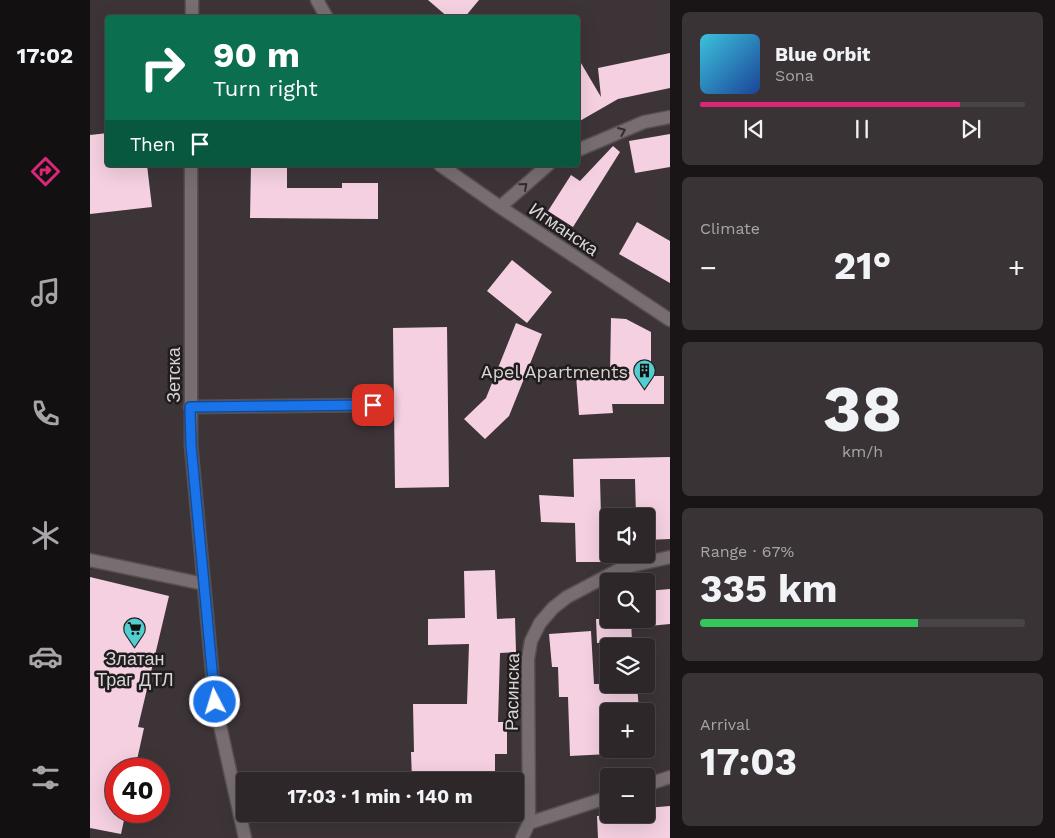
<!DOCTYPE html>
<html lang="en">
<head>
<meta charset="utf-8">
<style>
  body { margin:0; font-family:"Work Sans",sans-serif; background:#3a3336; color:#f1f3f6; height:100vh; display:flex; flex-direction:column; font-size:19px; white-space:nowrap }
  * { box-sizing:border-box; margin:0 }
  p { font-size:16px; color:#a7a5a8 }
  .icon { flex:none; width:28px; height:28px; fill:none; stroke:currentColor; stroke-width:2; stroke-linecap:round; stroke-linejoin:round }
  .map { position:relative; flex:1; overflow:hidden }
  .side { display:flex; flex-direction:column; gap:12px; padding:12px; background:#191517; width:385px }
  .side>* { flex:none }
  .banner { position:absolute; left:15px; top:15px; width:475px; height:152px; border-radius:5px; box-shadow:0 5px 20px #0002,0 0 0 1px #494447; background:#0b6e4f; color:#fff; overflow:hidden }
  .tools { position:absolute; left:510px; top:508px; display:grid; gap:10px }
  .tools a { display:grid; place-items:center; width:55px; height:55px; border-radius:5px; background:#2e272a; box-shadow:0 5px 20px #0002,0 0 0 1px #494447; font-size:25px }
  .speed { position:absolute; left:15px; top:758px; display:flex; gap:10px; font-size:25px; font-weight:700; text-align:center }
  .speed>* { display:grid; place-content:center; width:65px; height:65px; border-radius:50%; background:#2e272a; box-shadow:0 5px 20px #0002,0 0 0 1px #494447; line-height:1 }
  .speed .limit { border:8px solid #d22; background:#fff; color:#111 }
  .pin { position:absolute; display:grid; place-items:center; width:42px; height:42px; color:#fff; margin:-21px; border-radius:10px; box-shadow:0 2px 8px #0006 }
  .me { position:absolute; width:55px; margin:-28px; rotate:355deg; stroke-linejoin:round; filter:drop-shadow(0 0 4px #0008) }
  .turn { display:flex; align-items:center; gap:18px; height:105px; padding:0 25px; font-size:22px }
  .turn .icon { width:65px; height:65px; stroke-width:2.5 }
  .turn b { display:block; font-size:35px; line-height:42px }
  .then { display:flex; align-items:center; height:48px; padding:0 25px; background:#0003; gap:10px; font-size:19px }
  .big { font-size:38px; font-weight:700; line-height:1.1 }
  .side .tile { flex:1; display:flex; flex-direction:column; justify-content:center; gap:8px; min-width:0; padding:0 18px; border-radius:8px; background:#3a3336 }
  .side .dial { align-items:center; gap:0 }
  .dial b { font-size:65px; line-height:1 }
  .song { display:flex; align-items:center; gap:15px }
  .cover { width:60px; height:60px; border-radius:8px; background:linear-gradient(135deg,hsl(190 70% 55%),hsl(220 70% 35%)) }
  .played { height:5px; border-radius:2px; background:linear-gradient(90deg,#db2777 80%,#494447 80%) }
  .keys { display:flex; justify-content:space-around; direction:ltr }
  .heat { display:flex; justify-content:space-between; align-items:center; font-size:28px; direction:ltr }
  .charge { height:8px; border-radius:4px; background:linear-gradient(90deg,#34c759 67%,#494447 0) }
  .trip { position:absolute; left:146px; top:772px; width:288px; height:50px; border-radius:5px; background:#2e272a; box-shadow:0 5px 20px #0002,0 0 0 1px #494447; font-weight:700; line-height:50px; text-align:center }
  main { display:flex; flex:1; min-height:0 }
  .tabs { display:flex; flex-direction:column; width:90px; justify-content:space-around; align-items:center; background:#121011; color:#a7a5a8 }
  .tabs .icon { width:35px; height:35px }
  .tabs .active { color:#db2777 }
  .tabs b { font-size:22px; color:#f1f3f6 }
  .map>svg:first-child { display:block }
  .building { fill:#f4d0e1 }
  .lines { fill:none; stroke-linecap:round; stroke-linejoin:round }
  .minor-casing { stroke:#575052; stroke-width:15 }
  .minor { stroke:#786e72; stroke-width:12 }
  .oneway { stroke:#322d30 }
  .route-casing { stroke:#114b97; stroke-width:12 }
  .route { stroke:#1a73e8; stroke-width:9 }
  .labels { text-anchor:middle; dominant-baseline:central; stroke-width:5; stroke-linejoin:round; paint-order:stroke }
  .street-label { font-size:18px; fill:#d9d4d6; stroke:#211d1f }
  .poi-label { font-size:18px; fill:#d9d4d6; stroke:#211d1f; text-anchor:end }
</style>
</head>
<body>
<main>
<nav class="tabs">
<b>17:02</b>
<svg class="icon active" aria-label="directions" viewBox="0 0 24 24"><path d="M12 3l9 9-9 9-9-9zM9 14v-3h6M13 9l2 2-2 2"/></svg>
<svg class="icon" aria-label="music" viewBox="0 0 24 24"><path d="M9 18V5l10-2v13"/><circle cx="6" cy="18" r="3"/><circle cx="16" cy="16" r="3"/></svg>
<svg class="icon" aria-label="phone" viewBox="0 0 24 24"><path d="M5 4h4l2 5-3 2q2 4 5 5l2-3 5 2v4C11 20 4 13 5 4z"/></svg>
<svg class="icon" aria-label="climate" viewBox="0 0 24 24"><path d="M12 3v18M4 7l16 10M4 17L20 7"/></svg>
<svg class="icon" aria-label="car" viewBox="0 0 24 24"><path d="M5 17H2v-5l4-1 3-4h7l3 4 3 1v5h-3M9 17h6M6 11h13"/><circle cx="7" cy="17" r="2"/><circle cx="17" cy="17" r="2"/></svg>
<svg class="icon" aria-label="filters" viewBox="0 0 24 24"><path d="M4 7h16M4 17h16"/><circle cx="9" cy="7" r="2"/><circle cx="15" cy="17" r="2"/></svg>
</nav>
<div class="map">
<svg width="580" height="838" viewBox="0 0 580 838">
  <rect width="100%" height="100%" fill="#3d3438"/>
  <!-- building -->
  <path class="building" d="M 338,0 L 389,0 L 374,18 L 359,18 Z
    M 580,53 L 580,88 L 528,99 L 488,122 L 488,58 L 511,97 L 508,68 Z
    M 18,133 L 18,165 L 57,165 L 62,207 L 0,214 L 0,135 Z
    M 580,134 L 580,167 L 545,173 L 539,141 Z
    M 523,146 L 530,152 L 483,227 L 458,211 L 481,175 L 490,181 Z
    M 161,165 L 197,165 L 197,188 L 252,188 L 252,183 L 288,183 L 288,219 L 160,218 Z
    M 547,222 L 580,241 L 580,283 L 529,254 Z
    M 422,260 L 462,292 L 437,323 L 397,291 Z
    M 521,318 L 536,319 L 561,332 L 561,376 L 574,376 L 574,404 L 522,404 L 523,413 L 489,415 L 486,375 L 520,373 Z
    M 426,323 L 452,334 L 419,416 L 395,439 L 374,419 L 396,398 Z
    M 357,327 L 359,487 L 305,488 L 303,328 Z
    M 580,457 L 580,539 L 556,540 L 556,516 L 546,516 L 545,479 L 510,479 L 511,517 L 519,517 L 519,562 L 486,562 L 485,523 L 451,522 L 449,495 L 484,497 L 483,459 Z
    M 405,570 L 407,619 L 425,618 L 426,652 L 410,653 L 408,722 L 417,722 L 417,754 L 405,754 L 405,781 L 322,781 L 321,752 L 324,752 L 323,704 L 377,704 L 379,644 L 338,645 L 338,619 L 375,618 L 374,571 Z
    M 0,577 L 79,596 L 48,727 L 54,728 L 45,769 L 26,769 L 26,811 L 36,811 L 31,834 L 0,828 Z
    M 580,589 L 580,624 L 559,626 L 556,591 Z
    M 506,619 L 541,619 L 542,642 L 507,643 Z
    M 501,631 L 504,684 L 547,684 L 549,711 L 519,711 L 519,754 L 480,756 L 478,697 L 469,697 L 468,667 L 462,667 L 459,634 Z
    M 580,806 L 580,838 L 508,838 L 507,816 L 556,814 L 556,808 Z"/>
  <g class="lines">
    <defs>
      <path id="minor" d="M 227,0 L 237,18
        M 102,18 L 102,0
        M 488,150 L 554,122 L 580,117
        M 101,165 L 101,445 L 125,703 L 155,838
        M 350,165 L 410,207 L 580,320
        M 410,207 L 458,165
        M 100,407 L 283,405
        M 0,560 L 114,584
        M 556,785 L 580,777
        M 439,823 L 438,659 L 441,641 L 450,623 L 463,608 L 477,597 L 532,568 L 580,557
        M 432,838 L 439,823 L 519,797"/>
    </defs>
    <!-- minor casing -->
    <use href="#minor" class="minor-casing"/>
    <!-- minor -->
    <use href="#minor" class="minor"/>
  </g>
  <!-- one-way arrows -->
  <defs><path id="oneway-chevron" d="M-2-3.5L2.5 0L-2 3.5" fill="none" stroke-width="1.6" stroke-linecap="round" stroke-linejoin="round" transform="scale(1.25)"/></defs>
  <g class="oneway">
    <use href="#oneway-chevron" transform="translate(532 131) rotate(-23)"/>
    <use href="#oneway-chevron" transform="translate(434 186) rotate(-41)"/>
  </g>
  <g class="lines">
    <defs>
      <path id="route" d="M 125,702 L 101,445 L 100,407 L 283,405"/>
    </defs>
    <!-- route casing -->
    <use href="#route" class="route-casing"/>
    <!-- route -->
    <use href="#route" class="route"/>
  </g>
  <!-- icons -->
  <defs>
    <symbol id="building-pin" viewBox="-11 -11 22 30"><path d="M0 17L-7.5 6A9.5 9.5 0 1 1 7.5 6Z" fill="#52cdd0" stroke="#211d1f"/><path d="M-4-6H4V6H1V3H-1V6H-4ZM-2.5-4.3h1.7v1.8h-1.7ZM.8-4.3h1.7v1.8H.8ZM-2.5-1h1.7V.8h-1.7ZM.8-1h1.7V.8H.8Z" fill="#111"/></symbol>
    <symbol id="supermarket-pin" viewBox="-11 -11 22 30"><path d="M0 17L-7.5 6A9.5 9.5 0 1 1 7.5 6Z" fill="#52cdd0" stroke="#211d1f"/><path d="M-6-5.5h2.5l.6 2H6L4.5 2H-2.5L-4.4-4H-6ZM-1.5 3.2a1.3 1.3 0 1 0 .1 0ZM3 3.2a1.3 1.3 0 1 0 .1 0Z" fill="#111"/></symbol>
  </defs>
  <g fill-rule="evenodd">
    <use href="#building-pin" x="542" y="358" width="25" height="34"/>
    <use href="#supermarket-pin" x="32" y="616" width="25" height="34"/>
  </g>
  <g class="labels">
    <!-- street labels -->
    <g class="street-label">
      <text transform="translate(474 229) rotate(34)">Игманска</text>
      <text transform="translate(83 375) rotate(-90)">Зетска</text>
      <text transform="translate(422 692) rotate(-89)">Расинска</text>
    </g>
    <!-- poi labels -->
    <g class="poi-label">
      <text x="538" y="371">Apel Apartments</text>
      <text x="45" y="658" text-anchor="middle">Златан<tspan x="45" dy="21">Траг ДТЛ</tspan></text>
    </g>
  </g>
</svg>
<div class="tools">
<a><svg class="icon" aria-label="sound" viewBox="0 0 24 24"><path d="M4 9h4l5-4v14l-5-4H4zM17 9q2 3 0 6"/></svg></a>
<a><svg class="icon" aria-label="search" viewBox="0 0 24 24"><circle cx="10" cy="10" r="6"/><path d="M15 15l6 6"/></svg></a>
<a><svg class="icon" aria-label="layers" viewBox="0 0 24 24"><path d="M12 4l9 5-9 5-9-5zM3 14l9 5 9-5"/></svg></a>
<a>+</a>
<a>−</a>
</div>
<div class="speed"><div class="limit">40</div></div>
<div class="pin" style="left:283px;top:405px;background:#d93025"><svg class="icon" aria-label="arrive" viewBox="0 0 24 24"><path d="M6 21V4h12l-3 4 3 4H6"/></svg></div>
<svg class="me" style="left:125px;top:702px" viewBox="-20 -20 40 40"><circle r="17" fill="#1a73e8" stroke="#fff" stroke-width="3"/><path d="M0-11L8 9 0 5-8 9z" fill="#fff"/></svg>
<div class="trip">17:03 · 1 min · 140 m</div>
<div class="banner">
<div class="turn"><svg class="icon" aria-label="right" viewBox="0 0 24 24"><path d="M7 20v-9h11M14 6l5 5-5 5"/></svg><div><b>90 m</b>Turn right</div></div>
<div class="then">Then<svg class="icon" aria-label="arrive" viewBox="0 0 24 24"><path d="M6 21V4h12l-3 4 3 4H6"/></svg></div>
</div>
</div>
<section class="side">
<div class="tile">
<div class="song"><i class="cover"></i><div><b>Blue Orbit</b><p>Sona</p></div></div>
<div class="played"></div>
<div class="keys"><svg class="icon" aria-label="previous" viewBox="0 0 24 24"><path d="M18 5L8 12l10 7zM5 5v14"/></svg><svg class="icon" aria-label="pause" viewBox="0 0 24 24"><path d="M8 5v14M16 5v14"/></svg><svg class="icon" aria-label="next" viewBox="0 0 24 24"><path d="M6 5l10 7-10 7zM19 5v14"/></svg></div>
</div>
<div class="tile"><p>Climate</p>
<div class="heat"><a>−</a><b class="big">21°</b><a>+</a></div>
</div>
<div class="tile dial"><b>38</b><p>km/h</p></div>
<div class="tile"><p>Range · 67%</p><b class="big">335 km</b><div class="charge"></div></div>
<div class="tile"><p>Arrival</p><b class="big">17:03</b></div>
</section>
</main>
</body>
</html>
